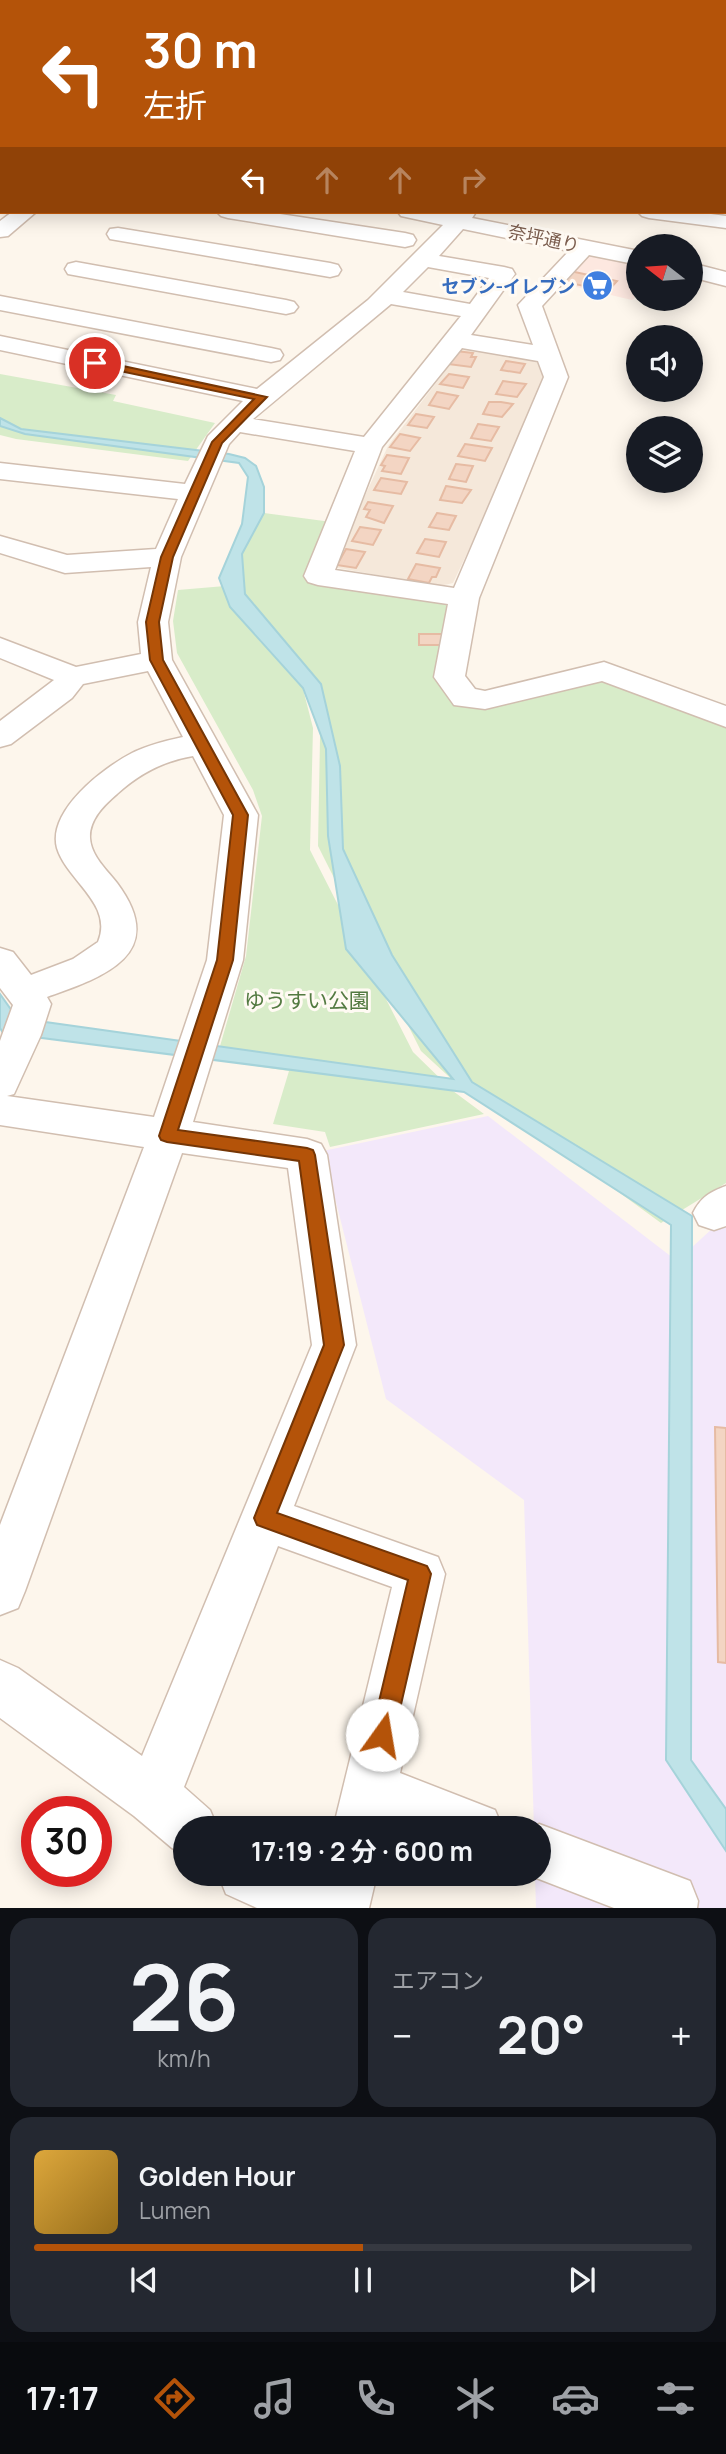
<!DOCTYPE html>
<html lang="ja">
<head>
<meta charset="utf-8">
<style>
  body { margin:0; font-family:Manrope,"Noto Sans JP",sans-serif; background:#242831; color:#f1f3f6; height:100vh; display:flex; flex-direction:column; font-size:26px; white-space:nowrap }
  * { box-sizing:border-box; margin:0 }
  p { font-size:23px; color:#9ea1a6 }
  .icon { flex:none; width:38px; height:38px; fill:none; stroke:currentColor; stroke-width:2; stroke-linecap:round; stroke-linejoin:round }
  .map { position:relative; height:1908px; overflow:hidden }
  .panel { display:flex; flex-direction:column; gap:10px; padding:10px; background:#0d0f14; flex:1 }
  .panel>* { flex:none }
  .top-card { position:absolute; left:0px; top:0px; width:726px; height:214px; box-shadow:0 4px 18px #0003; background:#b45309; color:#fff; overflow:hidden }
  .needle { width:46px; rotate:287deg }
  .fabs { position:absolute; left:626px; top:234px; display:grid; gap:14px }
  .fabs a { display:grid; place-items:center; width:77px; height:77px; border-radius:50%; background:#171b24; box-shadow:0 4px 18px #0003; font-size:35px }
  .speed { position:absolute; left:21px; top:1796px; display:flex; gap:14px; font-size:35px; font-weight:700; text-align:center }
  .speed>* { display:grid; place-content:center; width:91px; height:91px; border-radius:50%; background:#171b24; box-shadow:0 4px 18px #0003; line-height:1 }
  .speed .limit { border:10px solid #d22; background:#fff; color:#111 }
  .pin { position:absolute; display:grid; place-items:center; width:60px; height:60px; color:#fff; margin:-30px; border:4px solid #fff; border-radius:50%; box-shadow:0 2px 7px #0007 }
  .me { position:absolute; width:77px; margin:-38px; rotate:13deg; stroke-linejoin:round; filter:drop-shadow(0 0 5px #0008) }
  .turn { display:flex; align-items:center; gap:24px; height:147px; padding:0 28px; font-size:32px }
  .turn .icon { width:91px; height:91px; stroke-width:2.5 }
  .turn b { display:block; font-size:49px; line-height:60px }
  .lanes { display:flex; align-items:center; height:66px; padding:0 28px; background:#0003; justify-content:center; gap:35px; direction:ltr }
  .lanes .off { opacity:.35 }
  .big { font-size:52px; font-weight:700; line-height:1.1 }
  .panel .tile { flex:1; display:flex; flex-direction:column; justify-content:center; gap:10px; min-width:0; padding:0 24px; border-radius:21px; background:#242831 }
  .panel .dial { align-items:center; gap:0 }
  .dial b { font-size:91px; line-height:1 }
  .song { display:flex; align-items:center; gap:21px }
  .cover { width:84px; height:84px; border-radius:10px; background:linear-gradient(135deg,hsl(40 70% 55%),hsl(40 70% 35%)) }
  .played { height:7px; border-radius:4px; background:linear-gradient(90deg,#b45309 50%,#363941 50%) }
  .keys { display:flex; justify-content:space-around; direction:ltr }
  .heat { display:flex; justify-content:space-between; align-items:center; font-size:38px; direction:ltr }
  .panel .tiles { flex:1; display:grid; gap:10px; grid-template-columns:1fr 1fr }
  .tile:last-child { grid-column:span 2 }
  .trip { position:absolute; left:173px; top:1816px; width:378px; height:70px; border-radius:35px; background:#171b24; box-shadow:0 4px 18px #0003; font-weight:700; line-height:70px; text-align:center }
  .tabs { display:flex; height:112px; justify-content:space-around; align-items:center; background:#090b0e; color:#9ea1a6 }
  .tabs .icon { width:49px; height:49px }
  .tabs .selected { color:#b45309 }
  .tabs b { font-size:32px; color:#f1f3f6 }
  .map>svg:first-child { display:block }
  .residential { fill:#f5e8da }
  .commercial { fill:#fde8e0 }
  .education { fill:#f3e8fa }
  .green { fill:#d8ecc9 }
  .water { fill:#bfe3e8; stroke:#a5d3da; stroke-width:2 }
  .building { fill:#f3d5c3; stroke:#e6bba3; stroke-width:2 }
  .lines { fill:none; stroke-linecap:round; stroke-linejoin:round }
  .minor-casing { stroke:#d1beb0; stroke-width:3 }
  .minor { fill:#fff; fill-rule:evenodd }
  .route { fill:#b45309; stroke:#753606; stroke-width:2 }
  .labels { text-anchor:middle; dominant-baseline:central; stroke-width:6; stroke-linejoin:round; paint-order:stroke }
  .far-street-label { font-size:18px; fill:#7a5c4d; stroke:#fffaf3 }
  .far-shop-label { font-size:18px; font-weight:bold; fill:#366cbe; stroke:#fffaf3; text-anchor:end }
  .park-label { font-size:21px; fill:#537a41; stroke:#fffaf3 }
</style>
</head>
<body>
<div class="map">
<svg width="726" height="1908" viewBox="0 0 726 1908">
  <rect width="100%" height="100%" fill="#fdf6ec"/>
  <!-- residential -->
  <path class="residential" d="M 465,345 L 538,357 L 549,380 L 453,583 L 440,586 L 332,567 L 388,446 Z"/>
  <!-- commercial -->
  <path class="commercial" d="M 596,256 L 639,266 L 639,294 L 632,300 L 555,282 L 582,257 Z"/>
  <!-- education -->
  <path class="education" d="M 488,1116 L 677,1261 L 726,1216 L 726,1908 L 536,1908 L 535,1874 L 539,1874 L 539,1829 L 534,1829 L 524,1500 L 386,1399 L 323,1151 Z"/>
  <!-- green -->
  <path class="green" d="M 0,374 L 116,395 L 113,401 L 215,423 L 188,461 L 16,439 L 0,435 Z
    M 264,513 L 339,523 L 318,575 L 464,598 L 452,666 L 465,698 L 604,671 L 726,717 L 726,1183 L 661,1223 L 550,1142 L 458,1085 L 421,1051 L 318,846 L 321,685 L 303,689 L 313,728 L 310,850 L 413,1052 L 453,1091 L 484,1114 L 330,1147 L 325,1132 L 273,1124 L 289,1071 L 216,1060 L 246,956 L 262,816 L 253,790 L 177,653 L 173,621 L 178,590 L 225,586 Z"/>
  <!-- water -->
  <path class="water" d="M 0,418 L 21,429 L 229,454 L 245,458 L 256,466 L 264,487 L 264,513 L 242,554 L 245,594 L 321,684 L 340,766 L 343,849 L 392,955 L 472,1082 L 692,1216 L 691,1760 L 726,1809 L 726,1851 L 666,1760 L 671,1225 L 464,1092 L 3,1033 L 0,1028 L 0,994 L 17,1018 L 453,1079 L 346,949 L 328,836 L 326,749 L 303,688 L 230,607 L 219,578 L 242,524 L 248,477 L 239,463 L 25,434 L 0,426 Z"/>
  <!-- building -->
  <path class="building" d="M 608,0 L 698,0 L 699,2 L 608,2 Z
    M 570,271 L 617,281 L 608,291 L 560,281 Z
    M 456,351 L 473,353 L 471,357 L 476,357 L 471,367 L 448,364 Z
    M 506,361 L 525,364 L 520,373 L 501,370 Z
    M 449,374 L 469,377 L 463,388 L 440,384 Z
    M 503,381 L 526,384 L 517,397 L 496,394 Z
    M 437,392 L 458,396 L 449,409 L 429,405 Z
    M 489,402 L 501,402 L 513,404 L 502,417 L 483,414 Z
    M 416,414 L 434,417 L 427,428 L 408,425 Z
    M 478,424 L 499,427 L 491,441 L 471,438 Z
    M 400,434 L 420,438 L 410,451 L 390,447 Z
    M 465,444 L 492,448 L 485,461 L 458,456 Z
    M 387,455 L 409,458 L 401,474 L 382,471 L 385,466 L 381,465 Z
    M 456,464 L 473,466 L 466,482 L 449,479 Z
    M 381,478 L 407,482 L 401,494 L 374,490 Z
    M 446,486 L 471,490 L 462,503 L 440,500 Z
    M 368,502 L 393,506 L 384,523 L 366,517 L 370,510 L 364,509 Z
    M 437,513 L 456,516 L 449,530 L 429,527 Z
    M 360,527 L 381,530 L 373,545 L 352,541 Z
    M 425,539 L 446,542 L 439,557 L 417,553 Z
    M 346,549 L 365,552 L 356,568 L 337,565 Z
    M 416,564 L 440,568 L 436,577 L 432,577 L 429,583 L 408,579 Z
    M 419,634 L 444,634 L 444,645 L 419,645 Z
    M 715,1427 L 726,1428 L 726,1663 L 718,1662 Z"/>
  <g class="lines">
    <defs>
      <path id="minor" d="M 0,0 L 13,0 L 2,2 L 0,7 Z
        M 74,0 L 92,0 L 73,2 Z
        M 151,0 L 168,0 L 150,2 Z
        M 218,0 L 235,0 L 236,2 L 219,2 Z
        M 299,0 L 316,0 L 298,2 Z
        M 329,0 L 346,0 L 328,2 Z
        M 407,0 L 437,0 L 438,2 L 408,2 Z
        M 494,0 L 510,0 L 510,2 L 494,2 Z
        M 551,0 L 567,0 L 567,2 L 551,2 Z
        M 724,16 L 726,16 L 724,28 Z
        M 0,38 L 2,38 L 2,48 L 0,48 Z
        M 724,57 L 726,57 L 726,67 L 724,67 Z
        M 0,67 L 2,67 L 2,77 L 0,77 Z
        M 724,86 L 726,86 L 726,98 L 724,98 Z
        M 2,103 L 2,115 L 0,116 L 0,104 Z
        M 724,115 L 726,115 L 726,127 L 724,127 Z
        M 0,140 L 2,140 L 2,152 L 0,152 Z
        M 724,146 L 726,146 L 726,158 L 724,158 Z
        M 0,168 L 2,168 L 2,180 L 0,180 Z
        M 724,180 L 726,180 L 726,192 L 724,192 Z
        M 12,212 L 36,212 L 8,236 L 0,237 L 0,221 Z
        M 217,212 L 267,212 L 405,233 L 413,235 L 416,240 L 413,245 L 405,247 L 228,218 L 221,216 Z
        M 398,212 L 452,214 L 455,212 L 476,212 L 472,218 L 639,251 L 639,265 L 589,255 L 542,306 L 568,377 L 479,598 L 465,676 L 475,689 L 485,691 L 604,662 L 726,706 L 726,727 L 602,681 L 485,709 L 454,705 L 434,677 L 448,604 L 318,585 L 308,582 L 304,576 L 355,451 L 240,432 L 229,444 L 181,557 L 168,622 L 172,660 L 258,815 L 243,960 L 193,1122 L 307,1139 L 321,1144 L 327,1155 L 356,1345 L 294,1506 L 438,1557 L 445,1574 L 400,1773 L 495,1810 L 503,1829 L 403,1829 L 389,1823 L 388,1829 L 333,1829 L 392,1587 L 278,1546 L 184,1787 L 210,1810 L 218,1829 L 186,1829 L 186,1854 L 172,1848 L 134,1816 L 0,1718 L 0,1660 L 18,1668 L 142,1756 L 312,1345 L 288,1168 L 182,1153 L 25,1591 L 18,1608 L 0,1615 L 0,1525 L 144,1147 L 0,1125 L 0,1041 L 13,1005 L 0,988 L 0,948 L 13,952 L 31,975 L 73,959 L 98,942 C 114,904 67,881 57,848 C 47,811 103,768 132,753 C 148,745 165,741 183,737 L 148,671 L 83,684 L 72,698 L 11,744 L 0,747 L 0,721 L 54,680 L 0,658 L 0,638 L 76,667 L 141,654 L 138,622 L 151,567 L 65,573 L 0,553 L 0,536 L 67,555 L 156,549 L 178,499 L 0,479 L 0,463 L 185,484 L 208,436 L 243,401 L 0,350 L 0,336 L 257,389 L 368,300 L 443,225 L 401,216 ZM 463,229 L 569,251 L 518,305 L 533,345 L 471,335 L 515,274 L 512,269 L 504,267 L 439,256 ZM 428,267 L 489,278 L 470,304 L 403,292 ZM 391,304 L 461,316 L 364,437 L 253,419 ZM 462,348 L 538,361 L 544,377 L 454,588 L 335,570 L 382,447 ZM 193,756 L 224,815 L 207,960 L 154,1117 L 7,1096 L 14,1094 L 41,1035 L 51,1004 L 47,997 C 104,977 170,954 117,883 C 107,870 91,856 90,838 C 89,820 104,805 117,794 C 139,774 163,761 193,756 Z
        M 638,212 L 696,212 L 726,216 L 726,228 L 649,218 L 642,216 Z
        M 118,228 L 330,263 L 338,265 L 341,270 L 338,275 L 330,277 L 110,239 L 107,234 L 110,229 Z
        M 76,262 L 286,300 L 294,302 L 298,307 L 294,312 L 286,314 L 68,274 L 65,269 L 68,264 Z
        M 691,263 L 726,272 L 726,286 L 691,277 Z
        M 0,296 L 271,348 L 280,350 L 283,355 L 280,360 L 271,362 L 0,310 Z
        M 726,1186 L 726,1226 L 714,1230 L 699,1225 L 693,1213 C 701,1197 710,1192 726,1186 Z
        M 539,1824 L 690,1881 L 698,1901 L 697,1908 L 614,1908 L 526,1874 L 539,1874 L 539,1829 L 528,1829 Z
        M 218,1874 L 310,1874 L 320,1879 L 321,1874 L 377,1874 L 369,1908 L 257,1908 L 226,1894 Z"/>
    </defs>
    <!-- minor casing -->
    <use href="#minor" class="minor-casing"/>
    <!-- minor -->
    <use href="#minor" class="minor"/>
  </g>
  <!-- route -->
  <path class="route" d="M 95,360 L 267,397 L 222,443 L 173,557 L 159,622 L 163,660 L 248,815 L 233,960 L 178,1130 L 307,1148 L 313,1150 L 315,1155 L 344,1345 L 277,1513 L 427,1566 L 431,1574 L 394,1735 L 390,1743 L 382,1747 L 374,1743 L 371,1735 L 408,1580 L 257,1525 L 254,1518 L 324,1345 L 299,1161 L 167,1142 L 161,1140 L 159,1136 L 217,960 L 233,815 L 150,660 L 146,622 L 161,557 L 212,442 L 254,399 L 91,365 L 91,361 Z"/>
  <!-- icons -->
  <defs>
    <symbol id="supermarket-disc" viewBox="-11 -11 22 22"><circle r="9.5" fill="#3f7fe0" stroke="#fffaf3"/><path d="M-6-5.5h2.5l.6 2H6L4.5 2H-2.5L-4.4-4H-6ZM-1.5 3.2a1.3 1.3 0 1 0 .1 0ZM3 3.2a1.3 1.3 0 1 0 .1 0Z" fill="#fff"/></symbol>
  </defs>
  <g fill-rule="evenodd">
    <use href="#supermarket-disc" x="580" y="268" width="35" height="35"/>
  </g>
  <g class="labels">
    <!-- far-street labels -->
    <g class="far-street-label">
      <text transform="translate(544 238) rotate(12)">奈坪通り</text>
    </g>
    <!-- far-shop labels -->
    <g class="far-shop-label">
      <text x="575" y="286">セブン-イレブン</text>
    </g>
    <!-- park labels -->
    <g class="park-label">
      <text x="307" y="1000">ゆうすい公園</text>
    </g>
  </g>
</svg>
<div class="fabs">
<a><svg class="needle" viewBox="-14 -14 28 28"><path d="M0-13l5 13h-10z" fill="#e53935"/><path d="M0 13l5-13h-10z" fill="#9ea1a6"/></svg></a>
<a><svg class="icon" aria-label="sound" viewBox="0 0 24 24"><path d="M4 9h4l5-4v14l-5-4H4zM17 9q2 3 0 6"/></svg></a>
<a><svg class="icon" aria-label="layers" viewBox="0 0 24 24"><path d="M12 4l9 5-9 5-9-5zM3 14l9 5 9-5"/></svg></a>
</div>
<div class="speed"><div class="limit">30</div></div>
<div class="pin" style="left:95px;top:363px;background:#d93025"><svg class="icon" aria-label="arrive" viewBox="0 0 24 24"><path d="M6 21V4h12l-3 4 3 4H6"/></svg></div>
<svg class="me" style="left:382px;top:1735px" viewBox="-20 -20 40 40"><circle r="19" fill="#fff"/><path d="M0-13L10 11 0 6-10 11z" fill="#b45309"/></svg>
<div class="trip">17:19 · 2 分 · 600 m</div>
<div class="top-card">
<div class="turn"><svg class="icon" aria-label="left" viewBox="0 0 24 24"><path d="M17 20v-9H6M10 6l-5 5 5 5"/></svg><div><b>30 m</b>左折</div></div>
<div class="lanes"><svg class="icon" aria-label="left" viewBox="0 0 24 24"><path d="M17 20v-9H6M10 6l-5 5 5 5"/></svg><svg class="icon off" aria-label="ahead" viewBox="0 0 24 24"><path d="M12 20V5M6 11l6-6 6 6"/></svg><svg class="icon off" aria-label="ahead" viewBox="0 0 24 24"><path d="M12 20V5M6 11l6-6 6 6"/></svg><svg class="icon off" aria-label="right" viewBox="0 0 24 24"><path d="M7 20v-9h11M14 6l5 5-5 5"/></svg></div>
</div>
</div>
<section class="panel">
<div class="tiles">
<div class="tile dial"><b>26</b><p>km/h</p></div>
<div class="tile"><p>エアコン</p>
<div class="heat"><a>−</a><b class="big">20°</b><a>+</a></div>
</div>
<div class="tile">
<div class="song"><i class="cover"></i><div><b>Golden Hour</b><p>Lumen</p></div></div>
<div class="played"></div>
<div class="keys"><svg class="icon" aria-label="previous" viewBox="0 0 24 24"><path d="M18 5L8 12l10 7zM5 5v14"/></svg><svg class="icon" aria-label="pause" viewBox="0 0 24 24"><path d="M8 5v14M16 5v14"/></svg><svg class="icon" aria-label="next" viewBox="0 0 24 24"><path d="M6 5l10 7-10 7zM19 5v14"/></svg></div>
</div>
</div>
</section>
<nav class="tabs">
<b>17:17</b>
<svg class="icon selected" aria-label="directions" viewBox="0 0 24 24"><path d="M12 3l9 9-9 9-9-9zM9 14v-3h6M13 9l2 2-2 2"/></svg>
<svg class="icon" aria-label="music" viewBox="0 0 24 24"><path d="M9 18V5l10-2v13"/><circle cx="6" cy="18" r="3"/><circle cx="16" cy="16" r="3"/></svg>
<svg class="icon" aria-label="phone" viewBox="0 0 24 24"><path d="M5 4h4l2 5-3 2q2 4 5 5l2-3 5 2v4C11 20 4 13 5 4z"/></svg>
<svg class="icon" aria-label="climate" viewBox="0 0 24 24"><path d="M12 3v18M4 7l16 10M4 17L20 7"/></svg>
<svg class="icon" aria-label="car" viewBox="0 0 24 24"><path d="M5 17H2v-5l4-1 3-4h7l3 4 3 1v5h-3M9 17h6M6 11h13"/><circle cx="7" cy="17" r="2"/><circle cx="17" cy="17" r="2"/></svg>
<svg class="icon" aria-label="filters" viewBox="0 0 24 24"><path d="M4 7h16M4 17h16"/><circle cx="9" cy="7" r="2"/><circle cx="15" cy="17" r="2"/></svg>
</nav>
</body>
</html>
